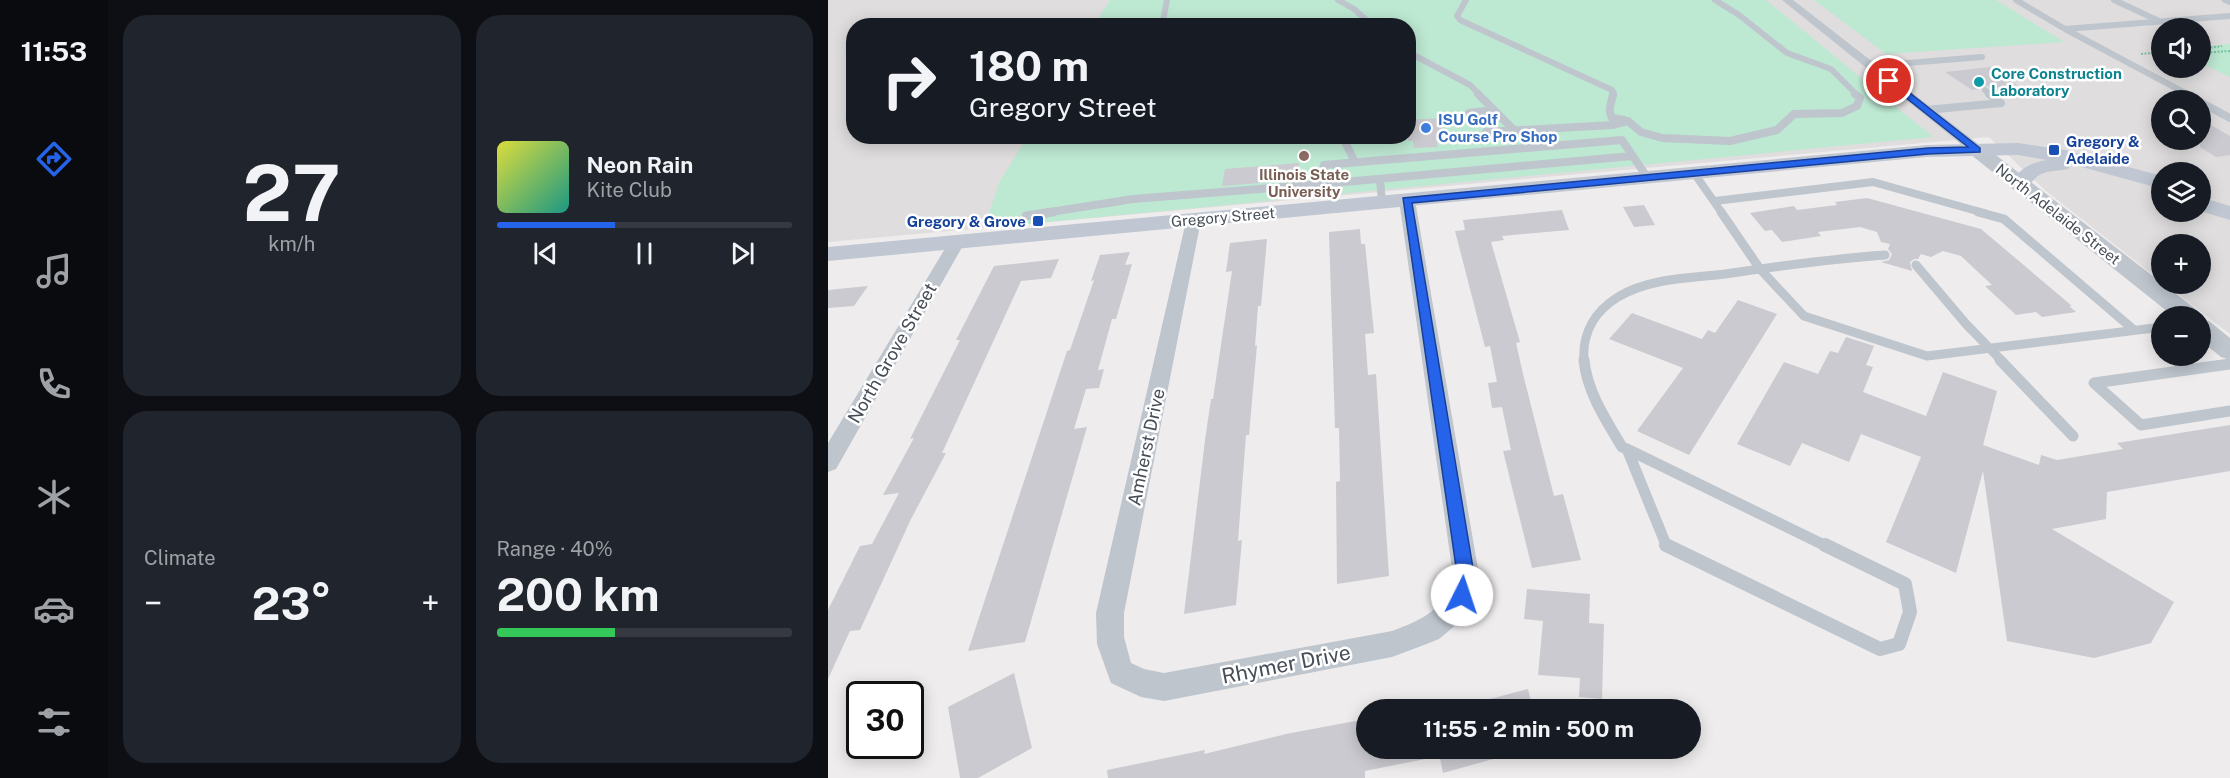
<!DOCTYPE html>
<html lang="en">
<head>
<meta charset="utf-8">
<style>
  body { margin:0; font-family:"Public Sans",sans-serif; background:#20242c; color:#f1f3f6; height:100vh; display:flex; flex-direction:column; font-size:22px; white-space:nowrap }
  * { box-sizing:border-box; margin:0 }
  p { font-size:20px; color:#9ea1a6 }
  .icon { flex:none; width:33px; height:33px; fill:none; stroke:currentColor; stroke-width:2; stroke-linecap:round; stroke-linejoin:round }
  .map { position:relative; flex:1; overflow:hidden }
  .panel { display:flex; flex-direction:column; gap:15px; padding:15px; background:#0d0f14; width:720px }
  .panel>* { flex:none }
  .hud { position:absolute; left:18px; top:18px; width:570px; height:126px; border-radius:24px; box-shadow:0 3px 15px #0003; background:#171b24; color:#f1f3f6; overflow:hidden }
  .fabs { position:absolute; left:1323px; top:18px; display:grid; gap:12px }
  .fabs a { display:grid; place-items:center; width:60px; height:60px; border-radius:50%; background:#171b24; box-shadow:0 3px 15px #0003; font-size:30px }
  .speed { position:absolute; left:18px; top:681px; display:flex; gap:12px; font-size:30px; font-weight:700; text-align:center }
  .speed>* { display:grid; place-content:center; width:78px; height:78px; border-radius:50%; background:#171b24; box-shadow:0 3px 15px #0003; line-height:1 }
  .speed .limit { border:3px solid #111; border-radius:9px; background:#fff; color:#111 }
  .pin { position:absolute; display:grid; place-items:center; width:51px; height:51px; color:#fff; margin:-26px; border:3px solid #fff; border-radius:50%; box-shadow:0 2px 6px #0007 }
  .me { position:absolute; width:66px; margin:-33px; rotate:4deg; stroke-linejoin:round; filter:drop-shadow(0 0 4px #0008) }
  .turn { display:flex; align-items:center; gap:21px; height:126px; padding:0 24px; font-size:27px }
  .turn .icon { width:78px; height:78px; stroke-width:2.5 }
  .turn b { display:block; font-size:42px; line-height:51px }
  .big { font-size:45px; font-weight:700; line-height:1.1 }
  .panel .card { flex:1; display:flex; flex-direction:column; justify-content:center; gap:9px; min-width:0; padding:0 21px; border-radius:24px; background:#20242c }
  .panel .dial { align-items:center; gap:0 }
  .dial b { font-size:78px; line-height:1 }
  .song { display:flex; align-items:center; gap:18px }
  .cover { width:72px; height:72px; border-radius:9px; background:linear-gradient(135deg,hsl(60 70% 55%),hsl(170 70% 35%)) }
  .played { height:6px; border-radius:3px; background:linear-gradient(90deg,#2563eb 40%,#363941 40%) }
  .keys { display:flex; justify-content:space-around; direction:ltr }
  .heat { display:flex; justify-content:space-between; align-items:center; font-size:33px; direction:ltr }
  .charge { height:9px; border-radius:4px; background:linear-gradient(90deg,#34c759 40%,#363941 0) }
  .panel .tiles { flex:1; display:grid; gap:15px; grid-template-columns:repeat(2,1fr) }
  .trip { position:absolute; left:528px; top:699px; width:345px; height:60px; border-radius:30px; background:#171b24; box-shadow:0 3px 15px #0003; font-weight:700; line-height:60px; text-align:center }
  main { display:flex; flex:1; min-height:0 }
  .tabs { display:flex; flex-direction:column; width:108px; justify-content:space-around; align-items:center; background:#090b0e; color:#9ea1a6 }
  .tabs .icon { width:42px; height:42px }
  .tabs .current { color:#2563eb }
  .tabs b { font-size:27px; color:#f1f3f6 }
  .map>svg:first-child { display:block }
  .education { fill:#dfdddd; fill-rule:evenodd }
  .green { fill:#bde8d2 }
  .building { fill:#cacad0 }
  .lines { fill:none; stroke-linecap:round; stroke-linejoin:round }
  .path { stroke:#7ac2a5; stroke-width:2; stroke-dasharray:2 1.5; stroke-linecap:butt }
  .service-far4 { stroke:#bec5cd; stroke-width:6 }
  .service-far3 { stroke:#bec5cd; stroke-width:8 }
  .service-far2 { stroke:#bec5cd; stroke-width:9 }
  .service-far1 { stroke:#bec5cd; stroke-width:11 }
  .service { stroke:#bec5cd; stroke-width:14 }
  .minor { fill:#bec5cd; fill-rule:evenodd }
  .tertiary { fill:#bec5cd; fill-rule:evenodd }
  .secondary { fill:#c0c7d3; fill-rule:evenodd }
  .route { fill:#2563eb; stroke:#184099; stroke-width:1.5 }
  .culture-dot { fill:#0f9aa8; stroke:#fff; stroke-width:2 }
  .shop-dot { fill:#3f7fe0; stroke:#fff; stroke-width:2 }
  .transit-dot { fill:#1a4fb4; stroke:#fff; stroke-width:2 }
  .education-dot { fill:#8d6e63; stroke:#fff; stroke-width:2 }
  .labels { text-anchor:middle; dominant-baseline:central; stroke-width:5; stroke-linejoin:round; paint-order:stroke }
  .far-culture-label { font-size:15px; font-weight:bold; fill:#0d838f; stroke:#fff; text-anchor:start }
  .far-shop-label { font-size:15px; font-weight:bold; fill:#366cbe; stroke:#fff; text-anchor:start }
  .far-transit-label { font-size:15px; font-weight:bold; fill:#164399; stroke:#fff; text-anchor:start }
  .far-education-label { font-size:15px; font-weight:bold; fill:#785e54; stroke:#fff }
  .far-street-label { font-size:15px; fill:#464d57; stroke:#fff }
  .street-label { font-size:18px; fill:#464d57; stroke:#fff }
  .near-street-label { font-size:21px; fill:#464d57; stroke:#fff }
</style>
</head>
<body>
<main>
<nav class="tabs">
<b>11:53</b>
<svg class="icon current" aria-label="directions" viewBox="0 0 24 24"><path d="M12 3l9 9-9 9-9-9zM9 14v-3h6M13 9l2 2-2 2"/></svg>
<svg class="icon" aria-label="music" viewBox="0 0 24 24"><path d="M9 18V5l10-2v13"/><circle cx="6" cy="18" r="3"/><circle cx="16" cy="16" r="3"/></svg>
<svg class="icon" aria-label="phone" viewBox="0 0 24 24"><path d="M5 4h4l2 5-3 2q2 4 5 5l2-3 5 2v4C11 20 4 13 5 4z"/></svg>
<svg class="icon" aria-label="climate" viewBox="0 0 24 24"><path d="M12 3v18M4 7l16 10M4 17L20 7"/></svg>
<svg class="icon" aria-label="car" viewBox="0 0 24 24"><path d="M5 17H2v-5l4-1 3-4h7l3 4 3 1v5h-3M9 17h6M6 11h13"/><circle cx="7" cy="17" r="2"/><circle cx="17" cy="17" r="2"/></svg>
<svg class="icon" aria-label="filters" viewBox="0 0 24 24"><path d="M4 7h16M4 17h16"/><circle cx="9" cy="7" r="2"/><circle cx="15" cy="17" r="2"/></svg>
</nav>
<section class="panel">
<div class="tiles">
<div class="card dial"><b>27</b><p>km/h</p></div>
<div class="card">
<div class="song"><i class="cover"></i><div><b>Neon Rain</b><p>Kite Club</p></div></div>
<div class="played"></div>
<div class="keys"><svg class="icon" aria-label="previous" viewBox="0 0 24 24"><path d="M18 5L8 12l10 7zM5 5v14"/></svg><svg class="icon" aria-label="pause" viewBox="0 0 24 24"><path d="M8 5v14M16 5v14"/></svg><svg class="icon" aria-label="next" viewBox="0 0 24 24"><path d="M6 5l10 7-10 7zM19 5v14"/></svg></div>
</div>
<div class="card"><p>Climate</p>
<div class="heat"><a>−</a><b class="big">23°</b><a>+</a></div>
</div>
<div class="card"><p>Range · 40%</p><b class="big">200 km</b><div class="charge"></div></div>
</div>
</section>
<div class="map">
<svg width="1402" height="778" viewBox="0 0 1402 778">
  <rect width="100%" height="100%" fill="#eeecec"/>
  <!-- education -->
  <path class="education" d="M 0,0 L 1402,0 L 1402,334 L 1337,284 L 1372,284 L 1372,244 L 1334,244 L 1333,281 L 1218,191 L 1161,137 L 0,242 ZM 26,26 L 580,26 L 580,136 L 26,136 ZM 1334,28 L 1372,28 L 1372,68 L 1334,68 ZM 1334,100 L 1372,100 L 1372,140 L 1334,140 ZM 1334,172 L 1372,172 L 1372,212 L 1334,212 Z"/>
  <!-- green -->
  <path class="green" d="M 282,0 L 938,0 L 1105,137 L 156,228 L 171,183 L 199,137 L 580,136 L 580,26 L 266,25 Z
    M 986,0 L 1168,0 L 1236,42 L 1058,54 Z
    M 1402,44 L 1402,77 L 1373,63 L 1373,47 Z"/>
  <!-- building -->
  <path class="building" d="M 1162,67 L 1189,85 L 1163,88 L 1156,85 L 1152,89 L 1144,90 L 1117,72 Z
    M 613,118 L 617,137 L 608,138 L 610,147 L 586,148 L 585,141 L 580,141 L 580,120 Z
    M 1372,119 L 1402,136 L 1402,155 L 1388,157 L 1372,147 Z
    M 471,163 L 470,180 L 394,186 L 397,169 Z
    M 1039,198 L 1153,229 L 1244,306 L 1241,306 L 1248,312 L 1214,317 L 1208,312 L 1188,315 L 1157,286 L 1164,285 L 1133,256 L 1115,251 L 1103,257 L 1093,254 L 1090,259 L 1086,259 L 1082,262 L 1084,271 L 1053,262 L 1061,260 L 1064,254 L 1060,249 L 1062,244 L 1053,242 L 1049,232 L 1032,227 L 990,232 L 993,236 L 954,242 L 944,230 L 937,231 L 922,213 L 966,206 L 969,210 L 1009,205 L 1007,202 Z
    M 816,205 L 827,225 L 806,227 L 795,207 Z
    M 734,210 L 741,230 L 674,236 L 676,240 L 663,242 L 692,342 L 688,343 L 696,378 L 726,496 L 735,494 L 753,560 L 704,568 L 675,451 L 683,450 L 674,407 L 664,408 L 660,383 L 669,382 L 662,346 L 657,347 L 627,231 L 637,230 L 635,220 Z
    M 532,229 L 533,244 L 537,244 L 546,333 L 537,334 L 540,375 L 548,374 L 561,576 L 509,584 L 508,482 L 512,481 L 511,428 L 507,428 L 501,232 Z
    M 439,239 L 433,306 L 430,306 L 427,346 L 429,345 L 421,435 L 418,435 L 410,541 L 414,540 L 408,605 L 356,614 L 377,440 L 383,399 L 385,399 L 404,271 L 398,272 L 402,243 Z
    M 302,252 L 297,265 L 304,264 L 288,319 L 284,319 L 270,370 L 276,369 L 271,388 L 258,389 L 246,429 L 259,427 L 197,642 L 140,651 L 239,351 L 242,350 L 266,280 L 263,281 L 272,255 Z
    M 231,259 L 223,278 L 193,281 L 114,453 L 118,453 L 83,519 L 32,630 L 22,631 L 0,679 L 0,610 L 32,546 L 44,544 L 71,493 L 55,495 L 86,438 L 82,439 L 132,340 L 128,340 L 166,266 Z
    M 40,286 L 26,306 L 0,308 L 0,290 Z
    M 910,300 L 949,314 L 861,455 L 809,431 L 855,368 L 781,339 L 804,313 L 874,339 L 880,330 L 887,333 Z
    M 1018,337 L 1046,346 L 1038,365 L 1045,367 L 1035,392 L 1098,416 L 1115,372 L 1169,391 L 1155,445 L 1211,465 L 1213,455 L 1229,460 L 1295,449 L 1289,443 L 1402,425 L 1402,471 L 1279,492 L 1278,519 L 1224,529 L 1346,602 L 1323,643 L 1266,658 L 1179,641 L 1155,471 L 1128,573 L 1058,542 L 1093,457 L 1033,434 L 1021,462 L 974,443 L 962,466 L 909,444 L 956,362 L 990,374 L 1002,351 L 1010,353 Z
    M 699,589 L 762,594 L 761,623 L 776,624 L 774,699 L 751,697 L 752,678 L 710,675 L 715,621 L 696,619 Z
    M 186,673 L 204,748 L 150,778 L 132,778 L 120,707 Z
    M 700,689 L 705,710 L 644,710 L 643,704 Z
    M 538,719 L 538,748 L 606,748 L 607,757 L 537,771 L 537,778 L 280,778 L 279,770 L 377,750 L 376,754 L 458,734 Z
    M 610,748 L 682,748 L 683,754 L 615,773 Z"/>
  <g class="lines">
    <!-- path -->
    <path class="path" d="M 1372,49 L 1394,46
      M 1372,53 L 1402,51
      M 1313,54 L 1334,52"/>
    <!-- service-far4 -->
    <path class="service-far4" d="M 510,0 L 526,9 L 545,26
      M 638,0 L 629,16 L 632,20 L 784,90 L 786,95
      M 887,0 L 911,15 L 959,53 L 1003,69 L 1029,95
      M 1188,0 L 1237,29
      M 1286,0 L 1329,20
      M 1397,0 L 1402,2
      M 334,26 L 339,0
      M 580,52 L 642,85 L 652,95
      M 1042,66 L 1154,57
      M 1157,90 L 1163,95
      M 1361,95 L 1237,29 L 1402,16"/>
    <!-- service-far3 -->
    <path class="service-far3" d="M 650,94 L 687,131
      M 785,94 C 784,103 779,108 784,118 L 796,120
      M 1358,94 L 1370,100
      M 1372,102 L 1402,118
      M 1098,110 L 1173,103 L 1161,94
      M 641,113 L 665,110
      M 658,132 L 784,125 L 800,121 L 813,132 L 834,138 L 902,141 L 949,130 L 966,114 L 1014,113 L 1029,106 L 1032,98 L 1027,94
      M 514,136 L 527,162
      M 804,156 L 494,184 L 496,165 L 794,140 L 819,177
      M 866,173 L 894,213
      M 552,179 L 554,202
      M 887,201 L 1045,182 L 1156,213
      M 216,213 L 305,199 L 494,184"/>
    <!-- service-far2 -->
    <path class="service-far2" d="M 893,212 L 932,269 L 976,316 L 1099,356 L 1334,327
      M 1150,212 L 1176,219 L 1306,330
      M 198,216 L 225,212
      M 1088,265 L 1138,324 L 1174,361
      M 756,361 C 754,333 767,311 790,297 C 821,278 863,278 897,274 C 951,266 1003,259 1057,255"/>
    <!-- service-far1 -->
    <path class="service-far1" d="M 756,360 C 759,392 778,420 794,447 L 799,449
      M 1172,360 L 1245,436
      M 1402,364 L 1266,383 L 1313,425 L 1402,411
      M 799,449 L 1000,547
      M 799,449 L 839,547"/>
    <!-- service -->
    <path class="service" d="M 838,545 L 1052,649 L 1071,644 L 1082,612 L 1077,584 L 997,545"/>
    <!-- minor -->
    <path class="minor" d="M 954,0 L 965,0 L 1154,147 L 1156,150 L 1154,153 L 1144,153 Z
      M 579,195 L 587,200 L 651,575 L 647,595 L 629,624 L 611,639 L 596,645 L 564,657 L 336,701 L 313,697 L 283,683 L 269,644 L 268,613 L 359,217 L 371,217 L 373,220 L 296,613 L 296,637 L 303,663 L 316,669 L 336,673 L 564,631 C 594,620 618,609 625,575 L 571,200 Z
      M 129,237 L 135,238 L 137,242 L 8,469 L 0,472 L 0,443 L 121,242 L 123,238 Z"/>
    <!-- tertiary -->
    <path class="tertiary" d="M 1149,144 L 1156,146 L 1369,310 L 1372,316 L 1345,316 L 1142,154 L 1140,150 L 1142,146 Z
      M 1372,319 L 1381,321 L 1402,338 L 1402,360 L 1393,357 L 1372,340 Z"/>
    <!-- secondary -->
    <path class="secondary" d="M 1190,143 L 1237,150 L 1334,176 L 1334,189 L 1243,164 L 1240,169 C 1233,171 1224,170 1216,173 C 1200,178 1205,194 1184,189 L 1181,184 C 1192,169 1201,163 1219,160 L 1190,155 L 1099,157 L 0,261 L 0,247 L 1099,145 Z
      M 1372,197 L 1402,206 L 1402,220 L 1372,211 Z"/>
  </g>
  <!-- route -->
  <path class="route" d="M 1058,79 L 1064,79 L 1152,148 L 1152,152 L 1100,154 L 584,203 L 646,574 L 640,600 L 634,603 L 628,600 L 626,595 L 629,574 L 575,198 L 1100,148 L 1140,147 L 1058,82 Z"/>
  <!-- markers -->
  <circle class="culture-dot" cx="1151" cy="82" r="6"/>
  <circle class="shop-dot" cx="598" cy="128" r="6"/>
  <g class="transit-dot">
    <rect x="1220" y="144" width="12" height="12" rx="3"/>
    <rect x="204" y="215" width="12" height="12" rx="3"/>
  </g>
  <circle class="education-dot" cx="476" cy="156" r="6"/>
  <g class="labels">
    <!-- far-culture labels -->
    <g class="far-culture-label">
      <text x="1163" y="73">Core Construction<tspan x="1163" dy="17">Laboratory</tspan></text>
    </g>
    <!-- far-shop labels -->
    <g class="far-shop-label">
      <text x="610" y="119">ISU Golf<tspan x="610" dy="17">Course Pro Shop</tspan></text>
    </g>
    <!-- far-transit labels -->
    <g class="far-transit-label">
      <text x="1238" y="141">Gregory &amp;<tspan x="1238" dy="17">Adelaide</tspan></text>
      <text x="198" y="221" text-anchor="end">Gregory &amp; Grove</text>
    </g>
    <!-- far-education labels -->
    <g class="far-education-label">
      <text x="476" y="174">Illinois State<tspan x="476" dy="17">University</tspan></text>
    </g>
    <!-- far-street labels -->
    <g class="far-street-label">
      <text transform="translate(1230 214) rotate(38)">North Adelaide Street</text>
      <text transform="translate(395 217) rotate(-5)">Gregory Street</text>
    </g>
    <!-- street labels -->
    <g class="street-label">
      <text transform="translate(64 353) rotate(-60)">North Grove Street</text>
      <text transform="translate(318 447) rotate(-78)">Amherst Drive</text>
    </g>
    <!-- near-street labels -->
    <g class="near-street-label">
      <text transform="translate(458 664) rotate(-11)">Rhymer Drive</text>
    </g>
  </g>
</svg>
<div class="fabs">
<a><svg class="icon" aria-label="sound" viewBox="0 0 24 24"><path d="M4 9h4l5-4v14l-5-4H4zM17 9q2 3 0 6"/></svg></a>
<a><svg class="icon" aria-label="search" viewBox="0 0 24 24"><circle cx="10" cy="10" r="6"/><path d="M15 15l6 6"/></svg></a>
<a><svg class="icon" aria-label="layers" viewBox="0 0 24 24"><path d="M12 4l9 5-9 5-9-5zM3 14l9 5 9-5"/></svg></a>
<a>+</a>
<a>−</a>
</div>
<div class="speed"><div class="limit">30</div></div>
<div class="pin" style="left:1061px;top:81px;background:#d93025"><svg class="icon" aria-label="arrive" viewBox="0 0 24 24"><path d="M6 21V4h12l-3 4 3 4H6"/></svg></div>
<svg class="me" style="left:634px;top:595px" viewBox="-20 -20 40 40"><circle r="19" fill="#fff"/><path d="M0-13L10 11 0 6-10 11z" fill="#2563eb"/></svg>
<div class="trip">11:55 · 2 min · 500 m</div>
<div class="hud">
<div class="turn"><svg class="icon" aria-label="right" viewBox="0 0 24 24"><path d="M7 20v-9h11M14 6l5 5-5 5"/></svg><div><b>180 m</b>Gregory Street</div></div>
</div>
</div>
</main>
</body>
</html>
